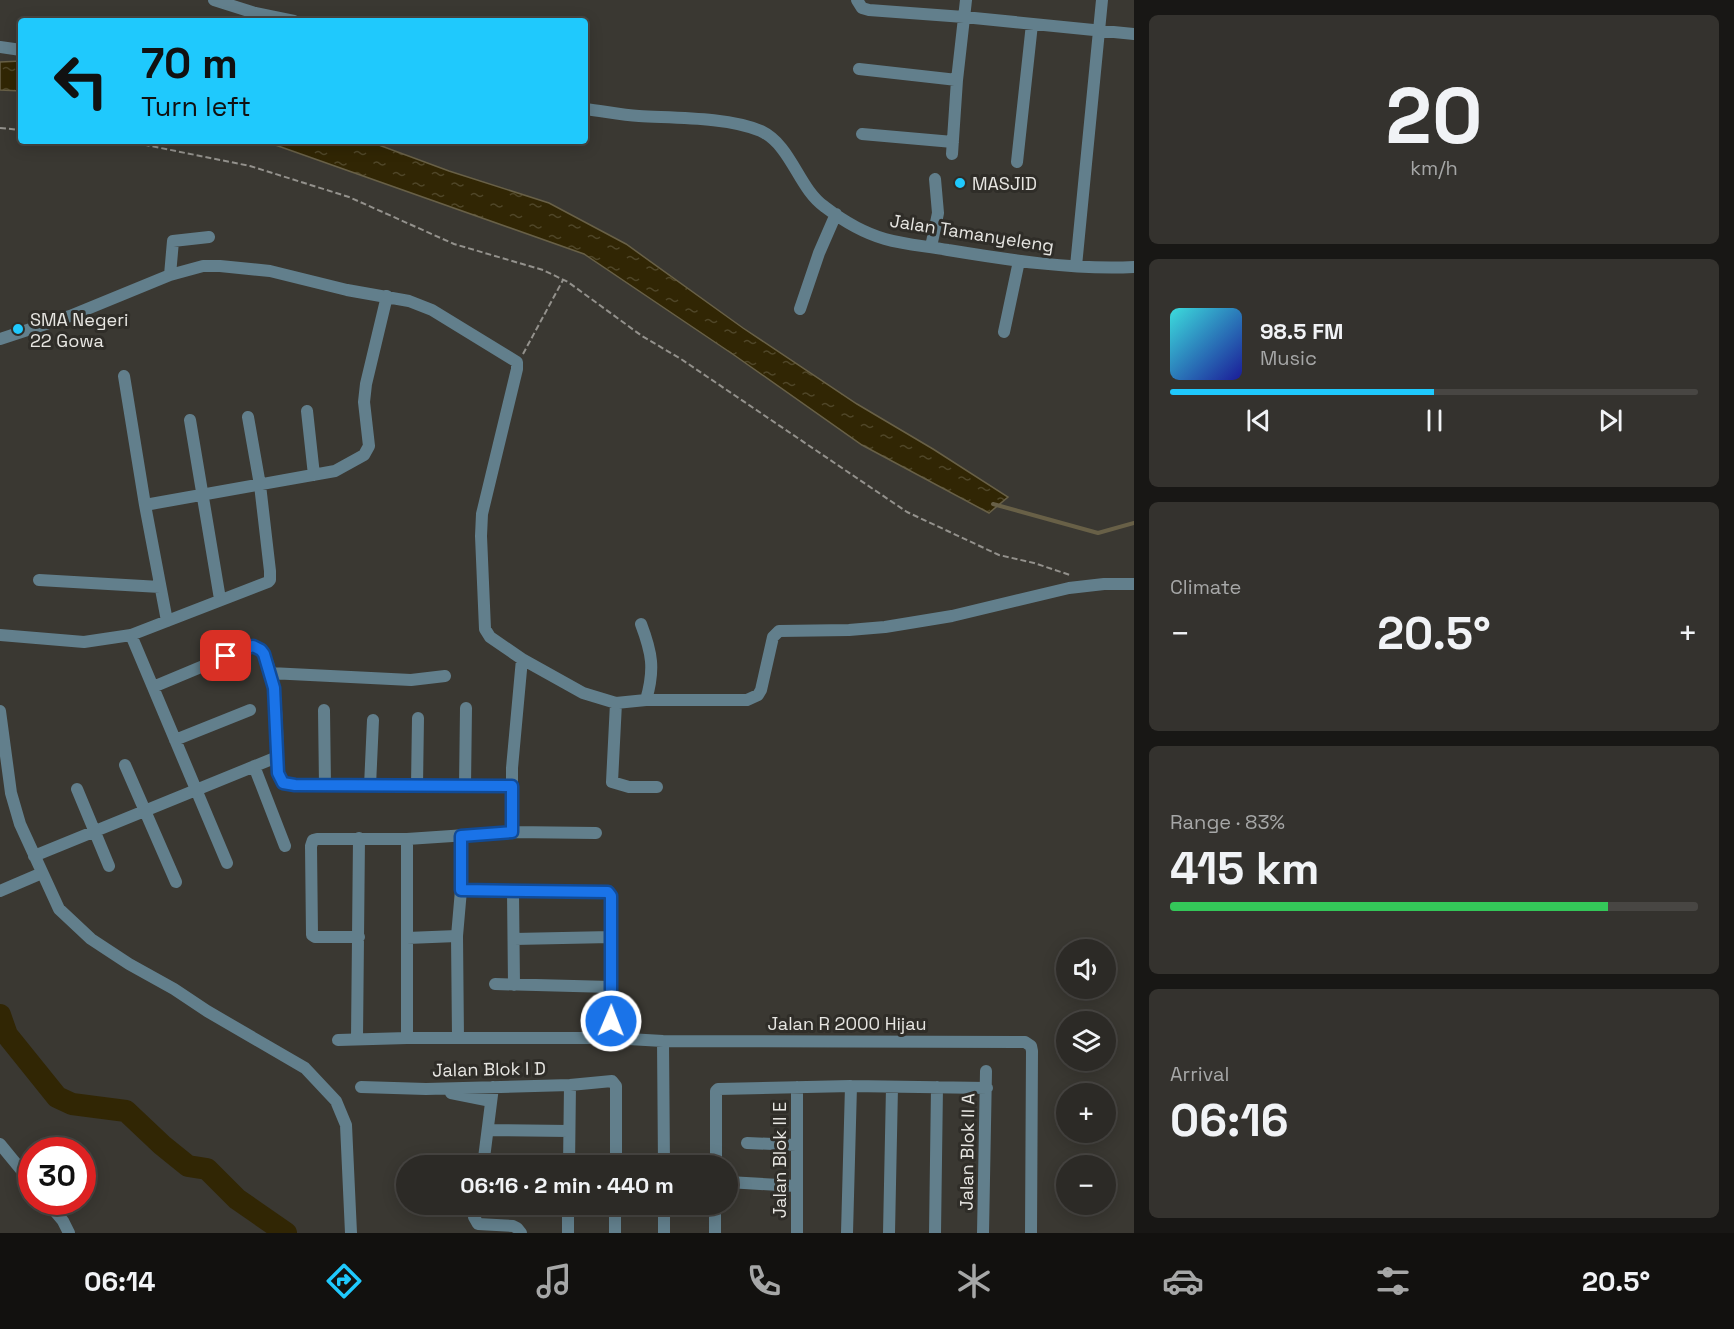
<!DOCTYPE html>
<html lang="en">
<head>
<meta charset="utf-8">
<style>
  body { margin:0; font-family:"Space Grotesk",sans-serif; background:#34322e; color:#f1f3f6; height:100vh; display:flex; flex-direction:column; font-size:22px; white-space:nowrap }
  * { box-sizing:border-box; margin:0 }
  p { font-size:20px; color:#a6a7a7 }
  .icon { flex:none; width:33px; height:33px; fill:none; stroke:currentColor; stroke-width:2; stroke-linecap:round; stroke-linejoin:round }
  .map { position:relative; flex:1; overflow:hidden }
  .sheet { display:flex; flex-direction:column; gap:15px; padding:15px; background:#181715; width:600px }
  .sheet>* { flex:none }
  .banner { position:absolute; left:18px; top:18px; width:570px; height:126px; border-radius:6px; box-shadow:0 3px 15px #0003,0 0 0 2px #484643; background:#1fc9fd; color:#111; overflow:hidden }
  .tools { position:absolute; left:1056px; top:939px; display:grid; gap:12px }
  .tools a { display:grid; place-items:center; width:60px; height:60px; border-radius:50%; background:#2c2a26; box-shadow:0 3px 15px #0003,0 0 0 2px #484643; font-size:30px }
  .speed { position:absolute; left:18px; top:1137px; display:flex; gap:12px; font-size:30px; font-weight:700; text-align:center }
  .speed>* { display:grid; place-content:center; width:78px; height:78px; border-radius:50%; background:#2c2a26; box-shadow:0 3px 15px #0003,0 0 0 2px #484643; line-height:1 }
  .speed .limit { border:9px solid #d22; background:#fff; color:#111 }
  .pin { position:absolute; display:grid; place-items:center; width:51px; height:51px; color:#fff; margin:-26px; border-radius:12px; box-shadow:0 3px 9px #0006 }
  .me { position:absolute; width:66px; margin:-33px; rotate:1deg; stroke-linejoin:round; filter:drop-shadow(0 0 4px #0008) }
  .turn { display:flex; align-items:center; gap:21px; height:126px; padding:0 24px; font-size:27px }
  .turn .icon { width:78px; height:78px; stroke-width:2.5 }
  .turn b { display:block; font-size:42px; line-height:51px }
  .big { font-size:45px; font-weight:700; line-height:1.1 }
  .sheet .tile { flex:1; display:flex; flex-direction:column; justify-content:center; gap:9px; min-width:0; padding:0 21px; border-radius:9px; background:#34322e }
  .sheet .dial { align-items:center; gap:0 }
  .dial b { font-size:78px; line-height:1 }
  .song { display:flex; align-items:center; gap:18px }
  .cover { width:72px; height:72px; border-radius:9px; background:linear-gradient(135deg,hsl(180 70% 55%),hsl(240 70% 35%)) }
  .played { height:6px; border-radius:3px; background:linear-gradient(90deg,#1fc9fd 50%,#484643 50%) }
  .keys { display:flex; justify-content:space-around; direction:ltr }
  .heat { display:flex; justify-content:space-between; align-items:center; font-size:33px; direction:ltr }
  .charge { height:9px; border-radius:4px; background:linear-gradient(90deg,#34c759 83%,#484643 0) }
  .trip { position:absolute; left:396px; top:1155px; width:342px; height:60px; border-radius:30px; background:#2c2a26; box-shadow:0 3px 15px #0003,0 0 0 2px #484643; font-weight:700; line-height:60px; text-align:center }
  .tabs { display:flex; height:96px; justify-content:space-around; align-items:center; background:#12110f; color:#a6a7a7 }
  .tabs .icon { width:42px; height:42px }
  .tabs .on { color:#1fc9fd }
  .tabs b { font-size:27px; color:#f1f3f6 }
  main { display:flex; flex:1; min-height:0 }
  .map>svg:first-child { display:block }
  .water { fill:url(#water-ripples); stroke:#686047; stroke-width:1.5 }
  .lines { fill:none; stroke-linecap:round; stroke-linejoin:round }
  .stream { stroke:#686047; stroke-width:4 }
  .river { stroke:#312604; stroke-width:22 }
  .path { stroke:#93918c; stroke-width:2; stroke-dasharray:6 3; stroke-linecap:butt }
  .street { stroke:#627f8c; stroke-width:12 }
  .route-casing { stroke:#114b97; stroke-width:15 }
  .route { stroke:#1a73e8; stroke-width:10 }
  .poi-dot { fill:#1fc9fd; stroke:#2f2d28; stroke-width:2 }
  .labels { text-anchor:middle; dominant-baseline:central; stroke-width:6; stroke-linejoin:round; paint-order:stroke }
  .poi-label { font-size:18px; fill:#e7e6e2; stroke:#2f2d28; text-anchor:start }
  .street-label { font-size:18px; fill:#e7e6e2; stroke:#2f2d28 }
</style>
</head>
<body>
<main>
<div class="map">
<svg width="1134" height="1233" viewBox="0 0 1134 1233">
  <defs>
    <pattern id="water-ripples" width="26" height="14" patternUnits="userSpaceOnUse" patternTransform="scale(1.5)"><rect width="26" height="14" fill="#312604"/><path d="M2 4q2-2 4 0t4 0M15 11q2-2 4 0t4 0" fill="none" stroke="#4f4628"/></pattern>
  </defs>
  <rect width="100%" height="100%" fill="#3a3832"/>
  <!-- water -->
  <path class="water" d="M 21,61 L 21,91 L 0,90 L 0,62 Z
    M 264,141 L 368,141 L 449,171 L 549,203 L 626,244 L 743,328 L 857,404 L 933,449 L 1008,497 L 989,513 L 862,445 L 734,355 L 584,254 Z"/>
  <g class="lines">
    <!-- stream -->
    <path class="stream" d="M 993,504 L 1098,533 L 1134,523"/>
    <!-- river -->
    <path class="river" d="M 0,1015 L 7,1035 L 57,1097 L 72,1104 L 126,1111 L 162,1145 L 188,1166 L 207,1169 L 237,1199 L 286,1233"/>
    <!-- path -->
    <path class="path" d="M 0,128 L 21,130
      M 126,141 L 250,166 L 349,197 L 454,244 L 543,270 L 568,282 L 642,336 L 681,359 L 907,512 L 999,555 L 1034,563 L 1070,575
      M 523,354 L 563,280"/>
    <!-- street -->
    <path class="street" d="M 214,0 L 255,13 L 294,21
      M 857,0 L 862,8 L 869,10 L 964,17 L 1134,34
      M 0,47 L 21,50
      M 859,69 L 957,80
      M 585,109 C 603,111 621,115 639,116 C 674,118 729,117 761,131 C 792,146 798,188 825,207 C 842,220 864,233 885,239 C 906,245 927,246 948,250 C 1009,260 1072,270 1134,267
      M 862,134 L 953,142
      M 952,154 L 957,80 L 966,0
      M 1017,162 L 1032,24
      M 931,247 L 938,213 L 935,179
      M 1076,266 L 1102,0
      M 170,275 L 173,241 L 209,237
      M 800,309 L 819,253 L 836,214
      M 1004,332 L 1019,261
      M 0,339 L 70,316 L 170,275 L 203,266 L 220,266 L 270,271 L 347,290 L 409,301 L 432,310 L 517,362 L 517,369 L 482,514 L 481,536 L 485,629 L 490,637 L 522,659 L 512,768 L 512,832 L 407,839 L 317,839 L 313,840 L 311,846 L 312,935 L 315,937 L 359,937
      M 124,376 L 145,505
      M 307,411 L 314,475
      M 190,420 L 220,599
      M 39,580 L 160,587
      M 167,621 L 145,505 L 335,471 L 364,455 L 369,446 L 364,402 L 366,384 L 387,296
      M 641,624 C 652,653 655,669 646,700 L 747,700 L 758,695 L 761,690 L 773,637 L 779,631 L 849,630 L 885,627 L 952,616 L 1069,588 L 1104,584 L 1134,584
      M 0,635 L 84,642 L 131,635 L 268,582 L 270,580 L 270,571 L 260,485 L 248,417
      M 131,635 L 227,863
      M 522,659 L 583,693 L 616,703 L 646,700
      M 270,673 L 411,680 L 445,676
      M 153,687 L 244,649 L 257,647 C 280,662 277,747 278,773 L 283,783 L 295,785 L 512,786
      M 616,703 L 612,782 L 629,787 L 657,787
      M 324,710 L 325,785
      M 0,711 L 11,793 L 20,824 L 59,909 L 91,939 L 129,964 L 174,989 L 207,1011 L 305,1068 L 336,1101 L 346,1125 L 351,1233
      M 175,740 L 250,710
      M 125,765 L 176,882
      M 254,766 L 285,846
      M 370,786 L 373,720
      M 417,786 L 418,718
      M 465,786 L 466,708
      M 77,789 L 109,866
      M 512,832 L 596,833
      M 407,839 L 407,1038
      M 34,856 L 277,757
      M 461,890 L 608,892 L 611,896 L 611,1038
      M 0,891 L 42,873
      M 513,892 L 514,985
      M 407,938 L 457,936
      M 514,939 L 611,937
      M 495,984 L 611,987
      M 357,1038 L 359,838
      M 458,1038 L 457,936 L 461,890 L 461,836
      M 338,1040 L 407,1038 L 611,1038 L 663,1041 L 1025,1042 L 1031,1046 L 1032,1051 L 1031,1233
      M 663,1041 L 664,1166
      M 361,1087 L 426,1089 L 570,1085 L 612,1081 L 616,1086 L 616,1166
      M 797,1087 L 797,1233
      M 451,1093 L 491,1101
      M 488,1130 L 569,1131
      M 747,1143 L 796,1145
      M 0,1144 L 32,1183
      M 483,1166 L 493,1087
      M 569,1166 L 570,1085
      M 716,1166 L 716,1091 L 718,1089 L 851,1086 L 987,1088
      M 728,1182 L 796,1186
      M 47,1202 L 63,1221 L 69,1233
      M 475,1204 L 474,1217 L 478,1224 L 513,1226 L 517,1228 L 521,1233
      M 568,1233 L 568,1204
      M 615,1233 L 615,1204
      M 664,1233 L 664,1204
      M 715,1233 L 715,1204
      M 847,1233 L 851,1086
      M 889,1233 L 892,1087
      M 935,1233 L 937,1087
      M 983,1233 L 986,1071"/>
  </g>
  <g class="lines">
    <defs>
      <path id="route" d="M 226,656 L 253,646 L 261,650 L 264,654 L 274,688 L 278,773 L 283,783 L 295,785 L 512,786 L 512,832 L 461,836 L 461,890 L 608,892 L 611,896 L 611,1021"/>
    </defs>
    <!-- route casing -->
    <use href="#route" class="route-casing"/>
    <!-- route -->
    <use href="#route" class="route"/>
  </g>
  <!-- markers -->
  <g class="poi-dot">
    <circle cx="960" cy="183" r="6"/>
    <circle cx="18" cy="329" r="6"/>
  </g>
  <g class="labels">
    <!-- poi labels -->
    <g class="poi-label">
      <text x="972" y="183">MASJID</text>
      <text x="30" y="319">SMA Negeri<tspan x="30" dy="21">22 Gowa</tspan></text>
    </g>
    <!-- street labels -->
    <g class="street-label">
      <text transform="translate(972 233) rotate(9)">Jalan Tamanyeleng</text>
      <text x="847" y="1023">Jalan R 2000 Hijau</text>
      <text transform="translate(489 1069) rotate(-1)">Jalan Blok I D</text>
      <text transform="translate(967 1152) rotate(-89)">Jalan Blok ll A</text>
      <text transform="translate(779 1160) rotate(-90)">Jalan Blok II E</text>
    </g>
  </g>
</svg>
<div class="tools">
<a><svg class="icon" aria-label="sound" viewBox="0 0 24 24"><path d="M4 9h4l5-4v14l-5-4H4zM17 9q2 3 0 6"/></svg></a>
<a><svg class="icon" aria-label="layers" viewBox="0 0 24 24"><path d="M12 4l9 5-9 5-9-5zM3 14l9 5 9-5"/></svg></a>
<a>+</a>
<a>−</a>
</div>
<div class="speed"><div class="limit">30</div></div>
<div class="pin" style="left:226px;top:656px;background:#d93025"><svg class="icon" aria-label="arrive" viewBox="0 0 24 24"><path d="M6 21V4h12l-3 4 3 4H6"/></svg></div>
<svg class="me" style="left:611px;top:1021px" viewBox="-20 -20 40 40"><circle r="17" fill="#1a73e8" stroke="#fff" stroke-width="3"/><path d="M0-11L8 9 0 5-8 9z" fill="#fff"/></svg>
<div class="trip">06:16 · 2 min · 440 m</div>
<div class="banner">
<div class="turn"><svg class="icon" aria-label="left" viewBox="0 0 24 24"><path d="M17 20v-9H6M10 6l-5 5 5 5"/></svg><div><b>70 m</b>Turn left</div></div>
</div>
</div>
<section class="sheet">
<div class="tile dial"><b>20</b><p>km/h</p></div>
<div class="tile">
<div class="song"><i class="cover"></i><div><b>98.5 FM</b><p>Music</p></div></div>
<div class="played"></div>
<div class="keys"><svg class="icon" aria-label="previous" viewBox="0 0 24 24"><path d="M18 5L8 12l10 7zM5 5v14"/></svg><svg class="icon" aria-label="pause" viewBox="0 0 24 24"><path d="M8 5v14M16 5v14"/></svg><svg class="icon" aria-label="next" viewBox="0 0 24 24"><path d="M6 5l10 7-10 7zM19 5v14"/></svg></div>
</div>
<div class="tile"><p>Climate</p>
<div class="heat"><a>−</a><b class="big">20.5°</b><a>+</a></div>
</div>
<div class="tile"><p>Range · 83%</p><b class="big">415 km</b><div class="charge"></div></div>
<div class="tile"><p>Arrival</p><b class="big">06:16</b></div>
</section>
</main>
<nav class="tabs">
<b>06:14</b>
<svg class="icon on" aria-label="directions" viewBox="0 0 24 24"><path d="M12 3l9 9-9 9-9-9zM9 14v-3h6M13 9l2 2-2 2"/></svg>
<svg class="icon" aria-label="music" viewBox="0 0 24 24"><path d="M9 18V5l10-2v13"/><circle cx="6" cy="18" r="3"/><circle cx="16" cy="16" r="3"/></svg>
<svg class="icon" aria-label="phone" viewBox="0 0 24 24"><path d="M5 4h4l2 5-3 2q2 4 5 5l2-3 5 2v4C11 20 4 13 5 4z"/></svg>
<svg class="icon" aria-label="climate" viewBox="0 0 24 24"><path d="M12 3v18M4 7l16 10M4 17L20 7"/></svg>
<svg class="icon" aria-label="car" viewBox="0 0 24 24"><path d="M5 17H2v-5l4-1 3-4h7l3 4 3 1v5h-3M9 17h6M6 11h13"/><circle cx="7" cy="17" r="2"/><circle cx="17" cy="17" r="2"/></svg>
<svg class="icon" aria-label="filters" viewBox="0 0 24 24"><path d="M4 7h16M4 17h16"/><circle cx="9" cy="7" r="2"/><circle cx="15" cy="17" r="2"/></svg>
<b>20.5°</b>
</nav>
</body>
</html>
